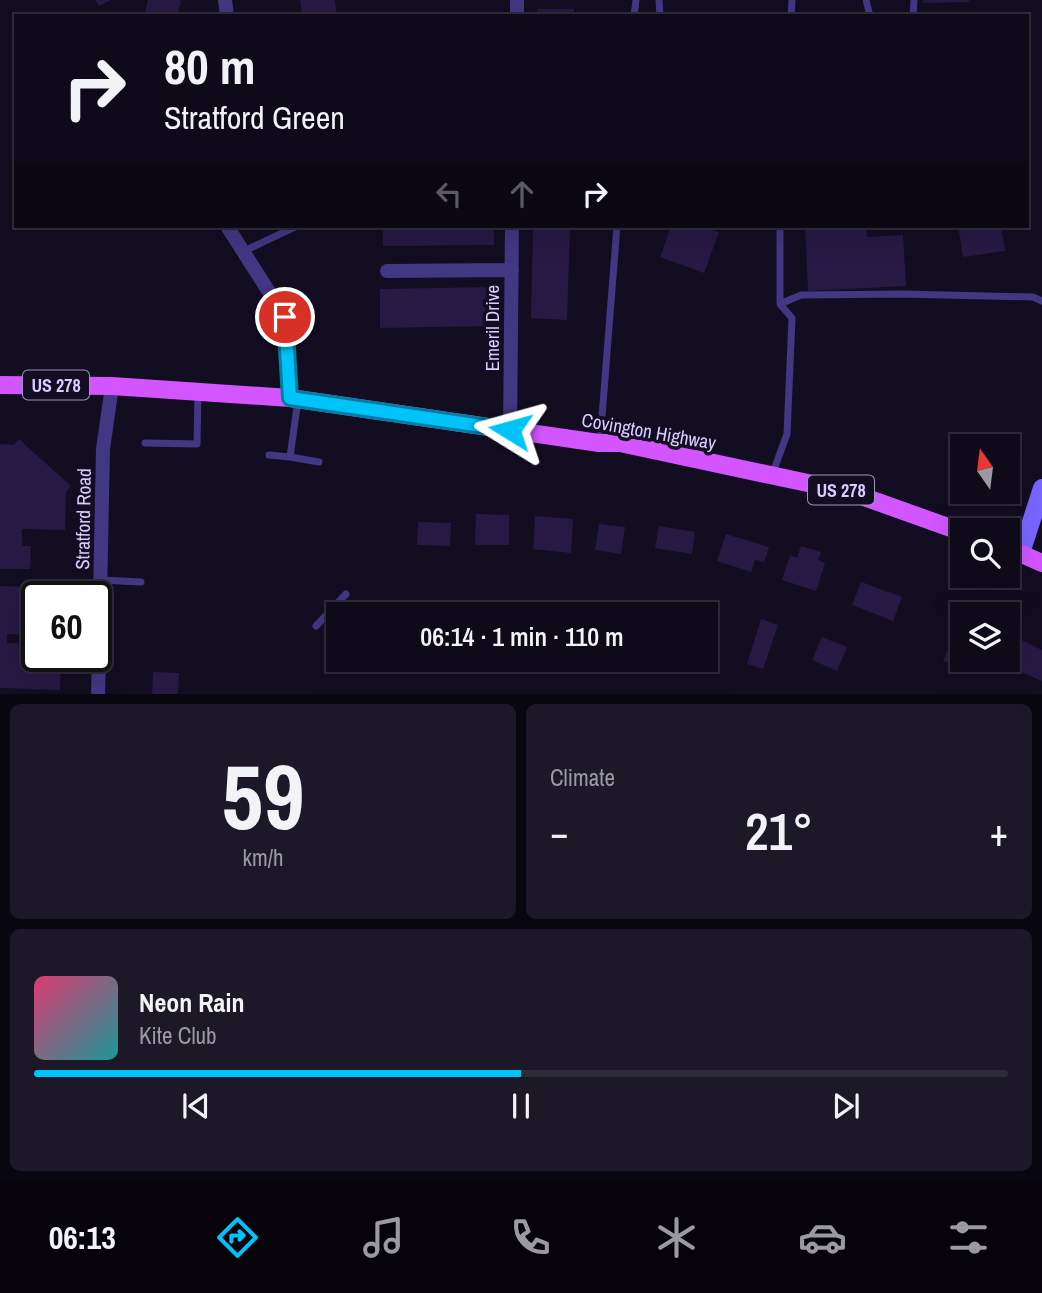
<!DOCTYPE html>
<html lang="en">
<head>
<meta charset="utf-8">
<style>
  body { margin:0; font-family:"Archivo Narrow",sans-serif; background:#1c1827; color:#f1f3f6; height:100vh; display:flex; flex-direction:column; font-size:26px; white-space:nowrap }
  * { box-sizing:border-box; margin:0 }
  p { font-size:23px; color:#9b9aa2 }
  .icon { flex:none; width:38px; height:38px; fill:none; stroke:currentColor; stroke-width:2; stroke-linecap:round; stroke-linejoin:round }
  .map { position:relative; height:694px; overflow:hidden }
  .sheet { display:flex; flex-direction:column; gap:10px; padding:10px; background:#08060e; flex:1 }
  .sheet>* { flex:none }
  .top-card { position:absolute; left:14px; top:14px; width:1015px; height:214px; border-radius:0px; box-shadow:0 7px 28px #0002,0 0 0 2px #2e2b39; background:#0e0a1a; color:#f1f3f6; overflow:hidden }
  .needle { width:46px; rotate:346deg }
  .buttons { position:absolute; left:950px; top:434px; display:grid; gap:14px }
  .buttons a { display:grid; place-items:center; width:70px; height:70px; border-radius:0px; background:#0e0a1a; box-shadow:0 7px 28px #0002,0 0 0 2px #2e2b39; font-size:35px }
  .speed { position:absolute; left:21px; top:581px; display:flex; gap:14px; font-size:35px; font-weight:700; text-align:center }
  .speed>* { display:grid; place-content:center; width:91px; height:91px; border-radius:50%; background:#0e0a1a; box-shadow:0 7px 28px #0002,0 0 0 2px #2e2b39; line-height:1 }
  .speed .limit { border:4px solid #111; border-radius:10px; background:#fff; color:#111 }
  .pin { position:absolute; display:grid; place-items:center; width:60px; height:60px; color:#fff; margin:-30px; border:4px solid #fff; border-radius:50%; box-shadow:0 2px 7px #0007 }
  .me { position:absolute; width:77px; margin:-38px; rotate:278deg; stroke-linejoin:round; filter:drop-shadow(0 0 5px #0008) }
  .turn { display:flex; align-items:center; gap:24px; height:147px; padding:0 35px; font-size:32px }
  .turn .icon { width:91px; height:91px; stroke-width:2.5 }
  .turn b { display:block; font-size:49px; line-height:60px }
  .lanes { display:flex; align-items:center; height:66px; padding:0 35px; background:#0003; justify-content:center; gap:35px; direction:ltr }
  .lanes .off { opacity:.35 }
  .big { font-size:52px; font-weight:600; line-height:1.1 }
  .sheet .widget { flex:1; display:flex; flex-direction:column; justify-content:center; gap:10px; min-width:0; padding:0 24px; border-radius:10px; background:#1c1827 }
  .sheet .dial { align-items:center; gap:0 }
  .dial b { font-size:91px; line-height:1 }
  .song { display:flex; align-items:center; gap:21px }
  .cover { width:84px; height:84px; border-radius:10px; background:linear-gradient(135deg,hsl(340 70% 55%),hsl(180 70% 35%)) }
  .played { height:7px; border-radius:4px; background:linear-gradient(90deg,#00c4f9 50%,#2e2b39 50%) }
  .keys { display:flex; justify-content:space-around; direction:ltr }
  .heat { display:flex; justify-content:space-between; align-items:center; font-size:38px; direction:ltr }
  .sheet .tiles { flex:1; display:grid; gap:10px; grid-template-columns:1fr 1fr }
  .widget:last-child { grid-column:span 2 }
  .trip { position:absolute; left:326px; top:602px; width:392px; height:70px; border-radius:0px; background:#0e0a1a; box-shadow:0 7px 28px #0002,0 0 0 2px #2e2b39; font-weight:600; line-height:70px; text-align:center }
  .menu { display:flex; height:112px; justify-content:space-around; align-items:center; background:#06040a; color:#9b9aa2 }
  .menu .icon { width:49px; height:49px }
  .menu .selected { color:#00c4f9 }
  .menu b { font-size:32px; color:#f1f3f6 }
  .map>svg:first-child { display:block }
  .building { fill:#261943 }
  .lines { fill:none; stroke-linecap:round; stroke-linejoin:round }
  .service { stroke:#423782; stroke-width:7 }
  .minor { stroke:#423782; stroke-width:14 }
  .secondary { stroke:#7965ff; stroke-width:18 }
  .primary { stroke:#d255ff; stroke-width:18 }
  .route-casing { stroke:#007fa2; stroke-width:18 }
  .route { stroke:#00c4f9; stroke-width:12 }
  .labels { text-anchor:middle; dominant-baseline:central; stroke-width:7; stroke-linejoin:round; paint-order:stroke }
  .shield { fill:#130d22; stroke:#9e94bd; stroke-width:2 }
  .shield-label { font-size:18px; font-weight:bold; fill:#d9ceff }
  .street-label { font-size:19px; fill:#d9ceff; stroke:#130d22 }
</style>
</head>
<body>
<div class="map">
<svg width="1042" height="695" viewBox="0 0 1042 695">
  <rect width="100%" height="100%" fill="#130d22"/>
  <!-- building -->
  <path class="building" d="M 95,0 L 111,0 L 99,6 Z
    M 148,0 L 178,0 L 181,1 L 177,16 L 144,16 Z
    M 300,0 L 335,0 L 337,16 L 302,16 Z
    M 923,0 L 969,0 L 969,2 L 923,3 Z
    M 537,9 L 574,9 L 574,16 L 537,16 Z
    M 383,226 L 494,226 L 494,245 L 383,246 Z
    M 533,226 L 570,226 L 567,320 L 531,318 Z
    M 671,226 L 699,226 L 719,232 L 704,273 L 660,257 Z
    M 805,226 L 866,226 L 867,237 L 903,235 L 906,286 L 808,291 Z
    M 958,226 L 1001,226 L 1005,251 L 963,257 Z
    M 491,287 L 492,326 L 380,328 L 380,289 Z
    M 19,439 L 71,486 L 66,492 L 65,530 L 22,529 L 22,546 L 31,546 L 30,569 L 0,569 L 0,444 L 14,445 Z
    M 476,514 L 509,515 L 509,545 L 475,545 Z
    M 535,516 L 573,519 L 571,553 L 533,549 Z
    M 418,522 L 451,523 L 450,546 L 417,545 Z
    M 599,524 L 625,527 L 621,554 L 595,550 Z
    M 659,526 L 695,532 L 692,554 L 655,548 Z
    M 726,534 L 769,547 L 764,562 L 755,560 L 751,572 L 717,561 Z
    M 801,546 L 821,552 L 818,560 L 825,563 L 816,591 L 782,580 L 790,555 L 797,558 Z
    M 861,582 L 902,597 L 893,621 L 852,605 Z
    M 0,586 L 65,588 L 64,597 L 37,597 L 37,635 L 7,634 L 7,643 L 37,644 L 37,656 L 61,656 L 60,690 L 0,688 Z
    M 761,619 L 778,625 L 763,669 L 747,664 Z
    M 960,620 L 962,621 L 962,661 L 960,668 L 943,661 Z
    M 822,637 L 847,647 L 837,671 L 812,660 Z
    M 1017,638 L 1042,650 L 1042,681 L 1005,665 Z
    M 153,672 L 179,673 L 178,695 L 152,695 Z"/>
  <g class="lines">
    <!-- service -->
    <path class="service" d="M 659,0 L 660,16
      M 866,0 L 870,16
      M 634,16 L 636,0
      M 791,16 L 792,0
      M 913,16 L 914,0
      M 244,251 L 297,226
      M 780,304 L 801,295 L 903,294 L 1033,297 L 1042,301
      M 600,442 L 617,226
      M 145,443 L 197,444 L 198,393
      M 269,455 L 290,457 L 298,400
      M 290,457 L 319,462
      M 772,475 L 787,434 L 792,318 L 780,304 L 780,226
      M 101,580 L 141,582
      M 316,626 L 346,594"/>
    <!-- minor -->
    <path class="minor" d="M 225,0 L 227,16
      M 517,16 L 517,0
      M 227,226 L 285,317 L 290,398
      M 387,271 L 512,270
      M 510,430 L 512,226
      M 98,695 L 103,449 L 112,386"/>
    <!-- secondary -->
    <path class="secondary" d="M 1021,553 L 1042,488"/>
    <!-- primary -->
    <path class="primary" d="M 0,385 L 112,386 L 290,398 L 599,443 L 620,443 L 850,492 L 962,532
      M 1008,548 L 1042,563"/>
  </g>
  <g class="lines">
    <defs>
      <path id="route" d="M 285,317 L 290,398 L 510,430"/>
    </defs>
    <!-- route casing -->
    <use href="#route" class="route-casing"/>
    <!-- route -->
    <use href="#route" class="route"/>
  </g>
  <g class="labels">
    <!-- shield labels -->
    <g class="shield">
      <rect x="23" y="370.5" width="66" height="29" rx="5"/>
      <rect x="808" y="475.5" width="66" height="29" rx="5"/>
    </g>
    <g class="shield-label">
      <text x="56" y="385">US 278</text>
      <text x="841" y="490">US 278</text>
    </g>
    <!-- street labels -->
    <g class="street-label">
      <text transform="translate(492 328) rotate(-90)">Emeril Drive</text>
      <text transform="translate(649 431) rotate(10)">Covington Highway</text>
      <text transform="translate(83 519) rotate(-89)">Stratford Road</text>
    </g>
  </g>
</svg>
<div class="buttons">
<a><svg class="needle" viewBox="-14 -14 28 28"><path d="M0-13l5 13h-10z" fill="#e53935"/><path d="M0 13l5-13h-10z" fill="#9b9aa2"/></svg></a>
<a><svg class="icon" aria-label="search" viewBox="0 0 24 24"><circle cx="10" cy="10" r="6"/><path d="M15 15l6 6"/></svg></a>
<a><svg class="icon" aria-label="layers" viewBox="0 0 24 24"><path d="M12 4l9 5-9 5-9-5zM3 14l9 5 9-5"/></svg></a>
</div>
<div class="speed"><div class="limit">60</div></div>
<div class="pin" style="left:285px;top:317px;background:#d93025"><svg class="icon" aria-label="arrive" viewBox="0 0 24 24"><path d="M6 21V4h12l-3 4 3 4H6"/></svg></div>
<svg class="me" style="left:510px;top:430px" viewBox="-20 -20 40 40"><path d="M0-17L14 15 0 8-14 15z" fill="#00c4f9" stroke="#fff" stroke-width="4"/></svg>
<div class="trip">06:14 · 1 min · 110 m</div>
<div class="top-card">
<div class="turn"><svg class="icon" aria-label="right" viewBox="0 0 24 24"><path d="M7 20v-9h11M14 6l5 5-5 5"/></svg><div><b>80 m</b>Stratford Green</div></div>
<div class="lanes"><svg class="icon off" aria-label="left" viewBox="0 0 24 24"><path d="M17 20v-9H6M10 6l-5 5 5 5"/></svg><svg class="icon off" aria-label="ahead" viewBox="0 0 24 24"><path d="M12 20V5M6 11l6-6 6 6"/></svg><svg class="icon" aria-label="right" viewBox="0 0 24 24"><path d="M7 20v-9h11M14 6l5 5-5 5"/></svg></div>
</div>
</div>
<section class="sheet">
<div class="tiles">
<div class="widget dial"><b>59</b><p>km/h</p></div>
<div class="widget"><p>Climate</p>
<div class="heat"><a>−</a><b class="big">21°</b><a>+</a></div>
</div>
<div class="widget">
<div class="song"><i class="cover"></i><div><b>Neon Rain</b><p>Kite Club</p></div></div>
<div class="played"></div>
<div class="keys"><svg class="icon" aria-label="previous" viewBox="0 0 24 24"><path d="M18 5L8 12l10 7zM5 5v14"/></svg><svg class="icon" aria-label="pause" viewBox="0 0 24 24"><path d="M8 5v14M16 5v14"/></svg><svg class="icon" aria-label="next" viewBox="0 0 24 24"><path d="M6 5l10 7-10 7zM19 5v14"/></svg></div>
</div>
</div>
</section>
<nav class="menu">
<b>06:13</b>
<svg class="icon selected" aria-label="directions" viewBox="0 0 24 24"><path d="M12 3l9 9-9 9-9-9zM9 14v-3h6M13 9l2 2-2 2"/></svg>
<svg class="icon" aria-label="music" viewBox="0 0 24 24"><path d="M9 18V5l10-2v13"/><circle cx="6" cy="18" r="3"/><circle cx="16" cy="16" r="3"/></svg>
<svg class="icon" aria-label="phone" viewBox="0 0 24 24"><path d="M5 4h4l2 5-3 2q2 4 5 5l2-3 5 2v4C11 20 4 13 5 4z"/></svg>
<svg class="icon" aria-label="climate" viewBox="0 0 24 24"><path d="M12 3v18M4 7l16 10M4 17L20 7"/></svg>
<svg class="icon" aria-label="car" viewBox="0 0 24 24"><path d="M5 17H2v-5l4-1 3-4h7l3 4 3 1v5h-3M9 17h6M6 11h13"/><circle cx="7" cy="17" r="2"/><circle cx="17" cy="17" r="2"/></svg>
<svg class="icon" aria-label="filters" viewBox="0 0 24 24"><path d="M4 7h16M4 17h16"/><circle cx="9" cy="7" r="2"/><circle cx="15" cy="17" r="2"/></svg>
</nav>
</body>
</html>
